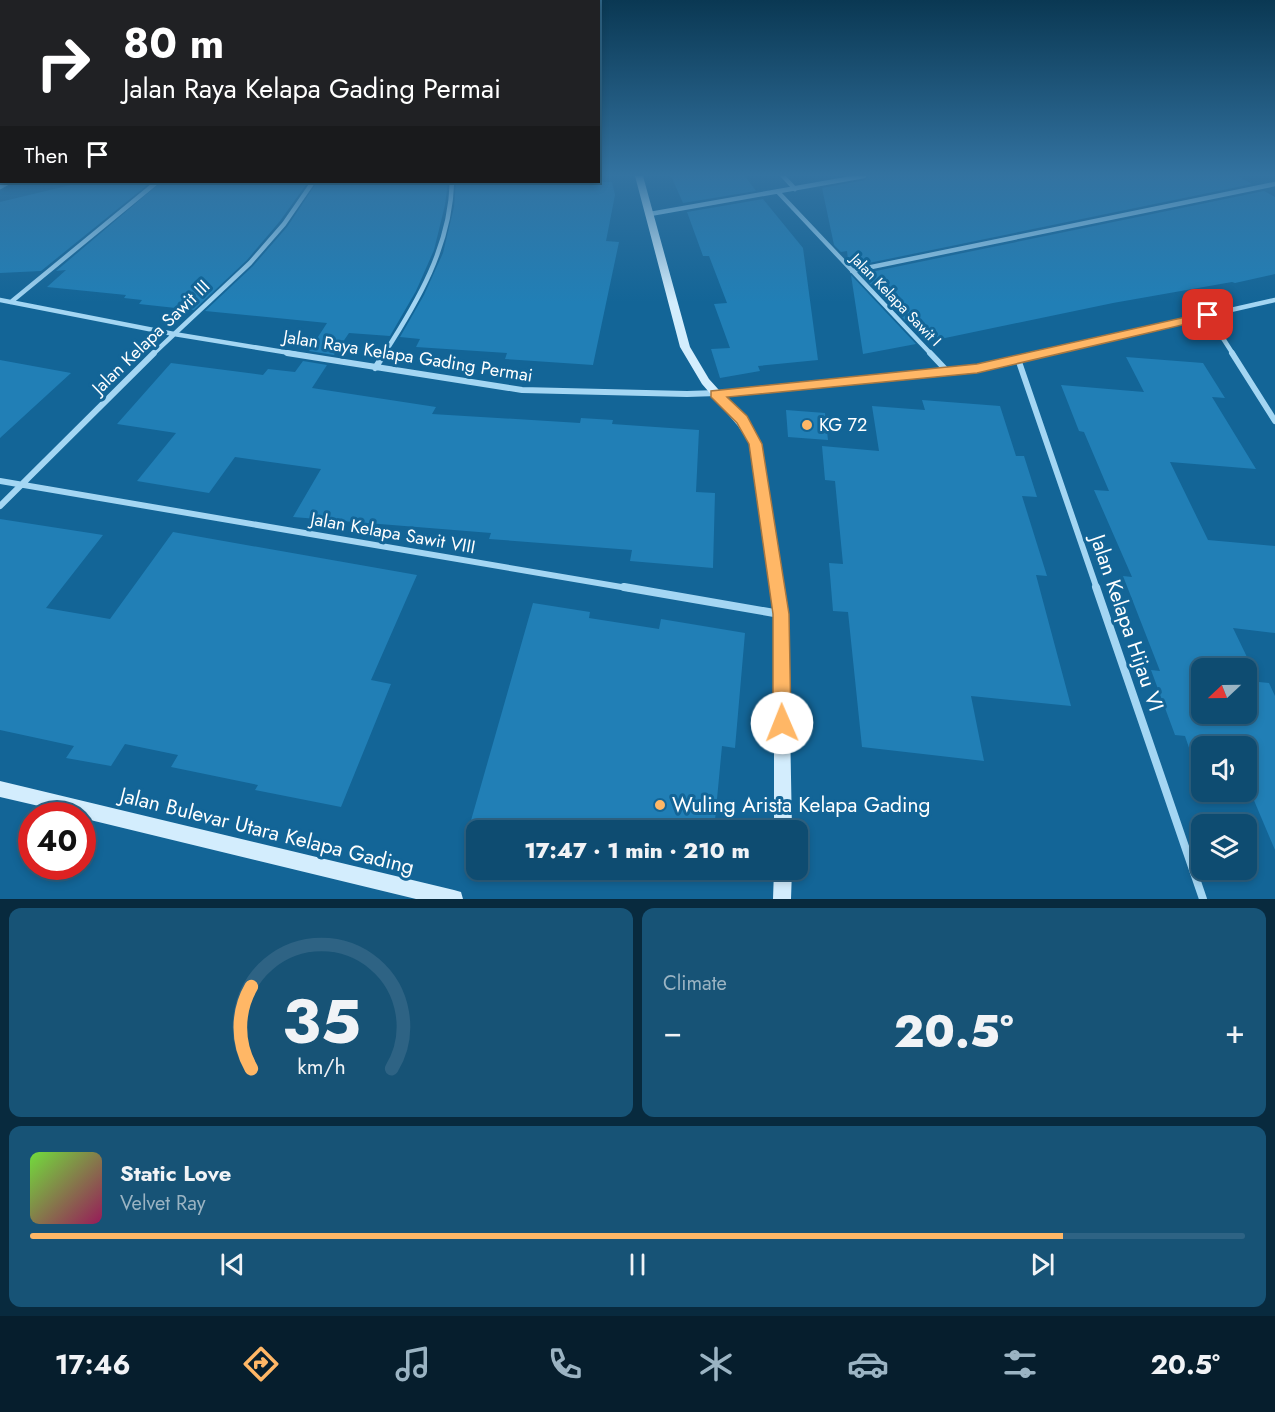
<!DOCTYPE html>
<html lang="en">
<head>
<meta charset="utf-8">
<style>
  body { margin:0; font-family:Jost,sans-serif; background:#175376; color:#f1f3f6; height:100vh; display:flex; flex-direction:column; font-size:22px; white-space:nowrap }
  * { box-sizing:border-box; margin:0 }
  p { font-size:20px; color:#9bb4c3 }
  .icon { flex:none; width:33px; height:33px; fill:none; stroke:currentColor; stroke-width:2; stroke-linecap:round; stroke-linejoin:round }
  .map { position:relative; height:899px; overflow:hidden }
  .side { display:flex; flex-direction:column; gap:9px; padding:9px; background:#082a3e; flex:1 }
  .side>* { flex:none }
  .guide { position:absolute; left:0px; top:0px; width:600px; height:183px; box-shadow:0 3px 9px #0003,0 0 0 2px #2e6384; background:#202124; color:#fff; overflow:hidden }
  .needle { width:39px; rotate:248deg }
  .fabs { position:absolute; left:1191px; top:658px; display:grid; gap:12px }
  .fabs a { display:grid; place-items:center; width:66px; height:66px; border-radius:12px; background:#0e4c71; box-shadow:0 3px 9px #0003,0 0 0 2px #2e6384; font-size:30px }
  .speed { position:absolute; left:18px; top:802px; display:flex; gap:12px; font-size:30px; font-weight:700; text-align:center }
  .speed>* { display:grid; place-content:center; width:78px; height:78px; border-radius:50%; background:#0e4c71; box-shadow:0 3px 9px #0003,0 0 0 2px #2e6384; line-height:1 }
  .speed .limit { border:9px solid #d22; background:#fff; color:#111 }
  .pin { position:absolute; display:grid; place-items:center; width:51px; height:51px; color:#fff; margin:-26px; border-radius:12px; box-shadow:0 3px 9px #0006 }
  .me { position:absolute; width:66px; margin:-33px; rotate:359deg; stroke-linejoin:round; filter:drop-shadow(0 0 4px #0008) }
  .turn { display:flex; align-items:center; gap:21px; height:126px; padding:0 24px; font-size:27px }
  .turn .icon { width:78px; height:78px; stroke-width:2.5 }
  .turn b { display:block; font-size:42px; line-height:51px }
  .then { display:flex; align-items:center; height:57px; padding:0 24px; background:#0003; gap:12px; font-size:22px }
  .big { font-size:45px; font-weight:800; line-height:1.1 }
  .side .widget { flex:1; display:flex; flex-direction:column; justify-content:center; gap:9px; min-width:0; padding:0 21px; border-radius:12px; background:#175376 }
  .side .dial { align-items:center; gap:0 }
  .dial svg { height:156px; overflow:visible; fill:none; stroke:#2e6384; stroke-width:7; stroke-linecap:round; text-anchor:middle }
  .dial text { fill:#f1f3f6; stroke:none }
  .song { display:flex; align-items:center; gap:18px }
  .cover { width:72px; height:72px; border-radius:9px; background:linear-gradient(135deg,hsl(100 70% 55%),hsl(330 70% 35%)) }
  .played { height:6px; border-radius:3px; background:linear-gradient(90deg,#ffb766 85%,#2e6384 85%) }
  .keys { display:flex; justify-content:space-around; direction:ltr }
  .heat { display:flex; justify-content:space-between; align-items:center; font-size:33px; direction:ltr }
  .side .tiles { flex:1; display:grid; gap:9px; grid-template-columns:1fr 1fr }
  .widget:last-child { grid-column:span 2 }
  .trip { position:absolute; left:466px; top:820px; width:342px; height:60px; border-radius:12px; background:#0e4c71; box-shadow:0 3px 9px #0003,0 0 0 2px #2e6384; font-weight:800; line-height:60px; text-align:center }
  .tab-bar { display:flex; height:96px; justify-content:space-around; align-items:center; background:#061e2d; color:#9bb4c3 }
  .tab-bar .icon { width:42px; height:42px }
  .tab-bar .on { color:#ffb766 }
  .tab-bar b { font-size:27px; color:#f1f3f6 }
  .map>svg:first-child { display:block }
  .building { fill:#217fb6; fill-rule:evenodd }
  .lines { fill:none; stroke-linecap:round; stroke-linejoin:round }
  .street-far2 { stroke:#a4d6f3; stroke-width:4.5 }
  .street-far1 { stroke:#a4d6f3; stroke-width:6 }
  .street { stroke:#a4d6f3; stroke-width:8 }
  .secondary { fill:#d3edfd; fill-rule:evenodd }
  .route { fill:#ffb766; stroke:#a67742; stroke-width:1.5 }
  .poi-dot { fill:#ffb766; stroke:#136597; stroke-width:2 }
  .labels { text-anchor:middle; dominant-baseline:central; stroke-width:6; stroke-linejoin:round; paint-order:stroke }
  .far-street-label { font-size:15px; fill:#fff; stroke:#136597 }
  .street-label { font-size:18px; fill:#fff; stroke:#136597 }
  .poi-label { font-size:18px; fill:#fff; stroke:#136597; text-anchor:start }
  .near-street-label { font-size:21px; fill:#fff; stroke:#136597 }
  .near-poi-label { font-size:21px; fill:#fff; stroke:#136597; text-anchor:start }
</style>
</head>
<body>
<div class="map">
<svg width="1275" height="899" viewBox="0 0 1275 899">
  <rect width="100%" height="100%" fill="#136597"/>
  <!-- building -->
  <path class="building" d="M 671,176 L 745,176 L 756,191 L 683,203 Z
    M 868,176 L 1238,176 L 1252,184 L 854,266 L 848,260 L 847,251 L 841,252 L 834,245 L 822,188 L 865,180 Z
    M 83,182 L 151,182 L 41,271 L 0,273 L 0,202 Z
    M 161,182 L 308,182 L 280,221 L 247,260 L 194,310 L 139,304 L 142,300 L 124,298 L 126,295 L 47,287 L 66,270 L 56,271 Z
    M 317,182 L 448,182 L 445,205 L 434,250 L 416,291 L 390,336 L 349,333 L 334,355 L 309,351 L 327,323 L 205,311 L 253,266 L 287,227 Z
    M 456,182 L 612,182 L 615,195 L 606,241 L 619,242 L 593,365 L 505,359 L 507,353 L 416,347 L 420,339 L 400,337 L 424,295 L 443,253 L 454,207 Z
    M 1264,191 L 1275,197 L 1275,274 L 1235,283 L 1232,282 L 1113,303 L 926,342 L 861,274 Z
    M 763,199 L 803,248 L 818,360 L 758,366 L 760,371 L 720,378 L 711,349 L 730,348 L 714,304 L 727,303 L 709,256 L 703,256 L 687,212 Z
    M 851,275 L 916,344 L 863,354 Z
    M 1126,357 L 1203,363 L 1225,398 L 1212,397 L 1256,469 L 1170,462 L 1208,540 L 1275,546 L 1275,633 L 1233,628 L 1259,682 L 1269,683 L 1275,696 L 1275,850 L 1250,791 L 1246,790 L 1246,747 L 1202,747 L 1201,783 L 1185,736 L 1175,735 L 1151,670 L 1160,671 L 1123,576 L 1132,577 L 1094,490 L 1109,491 L 1084,432 L 1079,431 L 1061,385 L 1144,392 ZM 1202,669 L 1246,669 L 1246,714 L 1202,714 Z
    M 0,360 L 71,373 L 0,438 Z
    M 303,361 L 327,365 L 312,388 L 436,407 L 432,414 L 580,423 L 581,418 L 613,420 L 612,424 L 699,430 L 696,492 L 715,493 L 713,568 L 630,561 L 632,550 L 489,539 L 491,533 L 293,517 L 321,469 L 235,457 L 209,493 L 137,481 L 176,433 L 117,424 L 171,363 L 263,375 L 268,369 L 295,372 Z
    M 922,400 L 1000,406 L 1016,456 L 1024,456 L 1037,497 L 1022,496 L 1047,576 L 1036,575 L 1071,706 L 971,696 L 984,761 L 862,747 L 848,612 L 833,611 L 829,563 L 843,564 L 835,481 L 825,480 L 822,446 L 879,451 L 872,406 L 925,410 Z
    M 786,410 L 825,413 L 828,440 L 788,437 Z
    M 0,519 L 103,535 L 46,608 L 110,619 L 173,532 L 417,575 L 371,680 L 391,684 L 341,807 L 255,790 L 258,785 L 171,767 L 178,755 L 125,744 L 111,766 L 66,758 L 74,746 L 0,730 Z
    M 533,603 L 590,612 L 589,618 L 659,629 L 661,619 L 745,633 L 735,748 L 722,746 L 714,831 L 468,831 Z"/>
  <g class="lines">
    <!-- street-far2 -->
    <path class="street-far2" d="M 783,176 L 795,189
      M 0,187 L 9,182
      M 778,192 L 931,354
      M 650,214 L 864,176
      M 852,271 L 1275,184
      M 0,300 L 174,334 L 296,354
      M 11,302 L 157,182
      M 1208,315 L 1233,354
      M 153,354 L 250,263 L 284,224 L 313,182
      M 384,354 C 418,301 450,247 452,182
      M 1037,354 L 1275,300"/>
    <!-- street-far1 -->
    <path class="street-far1" d="M 287,353 L 522,390 L 687,394 L 748,392 L 977,368 L 1044,353
      M 930,353 L 948,372
      M 1232,353 L 1275,421
      M 1018,359 L 1097,589
      M 375,368 L 385,353
      M 0,481 L 633,589
      M 0,506 L 154,353"/>
    <!-- street -->
    <path class="street" d="M 624,587 L 780,614
      M 1096,587 L 1203,899"/>
    <!-- secondary -->
    <path class="secondary" d="M 635,176 L 643,176 L 690,347 L 709,379 L 746,420 L 762,444 L 788,614 L 792,831 L 774,831 L 774,614 L 750,444 L 738,426 L 702,384 L 680,347 Z
      M 0,781 L 454,890 L 461,892 L 463,899 L 416,899 L 82,818 L 82,816 L 0,797 Z
      M 774,870 L 792,870 L 791,899 L 773,899 Z"/>
  </g>
  <!-- sky -->
  <linearGradient id="sky" x2="0" y2="1"><stop stop-color="#0a3853"/><stop offset="0.58" stop-color="#3373a1"/><stop offset="1" stop-color="#3373a1" stop-opacity="0"/></linearGradient>
  <rect width="1275" height="302" fill="url(#sky)"/>
  <!-- route -->
  <path class="route" d="M 1208,312 L 1212,313 L 1212,318 L 977,373 L 727,397 L 747,416 L 762,444 L 789,614 L 791,723 L 788,729 L 782,732 L 775,729 L 773,723 L 773,614 L 749,444 L 737,423 L 711,397 L 711,391 L 977,364 Z"/>
  <!-- markers -->
  <g class="poi-dot">
    <circle cx="807" cy="425" r="6"/>
    <circle cx="660" cy="805" r="6"/>
  </g>
  <g class="labels">
    <!-- far-street labels -->
    <g class="far-street-label">
      <text transform="translate(896 300) rotate(46)">Jalan Kelapa Sawit I</text>
    </g>
    <!-- street labels -->
    <g class="street-label">
      <text transform="translate(151 337) rotate(-44)">Jalan Kelapa Sawit III</text>
      <text transform="translate(408 356) rotate(9)">Jalan Raya Kelapa Gading Permai</text>
      <text transform="translate(393 533) rotate(10)">Jalan Kelapa Sawit VIII</text>
    </g>
    <!-- poi labels -->
    <g class="poi-label">
      <text x="819" y="425">KG 72</text>
    </g>
    <!-- near-street labels -->
    <g class="near-street-label">
      <text transform="translate(1127 623) rotate(71)">Jalan Kelapa Hijau VI</text>
      <text transform="translate(267 831) rotate(14)">Jalan Bulevar Utara Kelapa Gading</text>
    </g>
    <!-- near-poi labels -->
    <g class="near-poi-label">
      <text x="672" y="805">Wuling Arista Kelapa Gading</text>
    </g>
  </g>
</svg>
<div class="fabs">
<a><svg class="needle" viewBox="-14 -14 28 28"><path d="M0-13l5 13h-10z" fill="#e53935"/><path d="M0 13l5-13h-10z" fill="#9bb4c3"/></svg></a>
<a><svg class="icon" aria-label="sound" viewBox="0 0 24 24"><path d="M4 9h4l5-4v14l-5-4H4zM17 9q2 3 0 6"/></svg></a>
<a><svg class="icon" aria-label="layers" viewBox="0 0 24 24"><path d="M12 4l9 5-9 5-9-5zM3 14l9 5 9-5"/></svg></a>
</div>
<div class="speed"><div class="limit">40</div></div>
<div class="pin" style="left:1208px;top:315px;background:#d93025"><svg class="icon" aria-label="arrive" viewBox="0 0 24 24"><path d="M6 21V4h12l-3 4 3 4H6"/></svg></div>
<svg class="me" style="left:782px;top:723px" viewBox="-20 -20 40 40"><circle r="19" fill="#fff"/><path d="M0-13L10 11 0 6-10 11z" fill="#ffb766"/></svg>
<div class="trip">17:47 · 1 min · 210 m</div>
<div class="guide">
<div class="turn"><svg class="icon" aria-label="right" viewBox="0 0 24 24"><path d="M7 20v-9h11M14 6l5 5-5 5"/></svg><div><b>80 m</b>Jalan Raya Kelapa Gading Permai</div></div>
<div class="then">Then<svg class="icon" aria-label="arrive" viewBox="0 0 24 24"><path d="M6 21V4h12l-3 4 3 4H6"/></svg></div>
</div>
</div>
<section class="side">
<div class="tiles">
<div class="widget dial"><svg viewBox="0 0 100 80">
<path d="M14 69A42 42 0 1 1 86 69"/>
<path d="M14 69A42 42 0 0 1 14 27" stroke="#ffb766"/>
<text x="50" y="56" font-size="32" font-weight="700">35</text>
<text x="50" y="72" font-size="11">km/h</text>
</svg></div>
<div class="widget"><p>Climate</p>
<div class="heat"><a>−</a><b class="big">20.5°</b><a>+</a></div>
</div>
<div class="widget">
<div class="song"><i class="cover"></i><div><b>Static Love</b><p>Velvet Ray</p></div></div>
<div class="played"></div>
<div class="keys"><svg class="icon" aria-label="previous" viewBox="0 0 24 24"><path d="M18 5L8 12l10 7zM5 5v14"/></svg><svg class="icon" aria-label="pause" viewBox="0 0 24 24"><path d="M8 5v14M16 5v14"/></svg><svg class="icon" aria-label="next" viewBox="0 0 24 24"><path d="M6 5l10 7-10 7zM19 5v14"/></svg></div>
</div>
</div>
</section>
<nav class="tab-bar">
<b>17:46</b>
<svg class="icon on" aria-label="directions" viewBox="0 0 24 24"><path d="M12 3l9 9-9 9-9-9zM9 14v-3h6M13 9l2 2-2 2"/></svg>
<svg class="icon" aria-label="music" viewBox="0 0 24 24"><path d="M9 18V5l10-2v13"/><circle cx="6" cy="18" r="3"/><circle cx="16" cy="16" r="3"/></svg>
<svg class="icon" aria-label="phone" viewBox="0 0 24 24"><path d="M5 4h4l2 5-3 2q2 4 5 5l2-3 5 2v4C11 20 4 13 5 4z"/></svg>
<svg class="icon" aria-label="climate" viewBox="0 0 24 24"><path d="M12 3v18M4 7l16 10M4 17L20 7"/></svg>
<svg class="icon" aria-label="car" viewBox="0 0 24 24"><path d="M5 17H2v-5l4-1 3-4h7l3 4 3 1v5h-3M9 17h6M6 11h13"/><circle cx="7" cy="17" r="2"/><circle cx="17" cy="17" r="2"/></svg>
<svg class="icon" aria-label="filters" viewBox="0 0 24 24"><path d="M4 7h16M4 17h16"/><circle cx="9" cy="7" r="2"/><circle cx="15" cy="17" r="2"/></svg>
<b>20.5°</b>
</nav>
</body>
</html>
